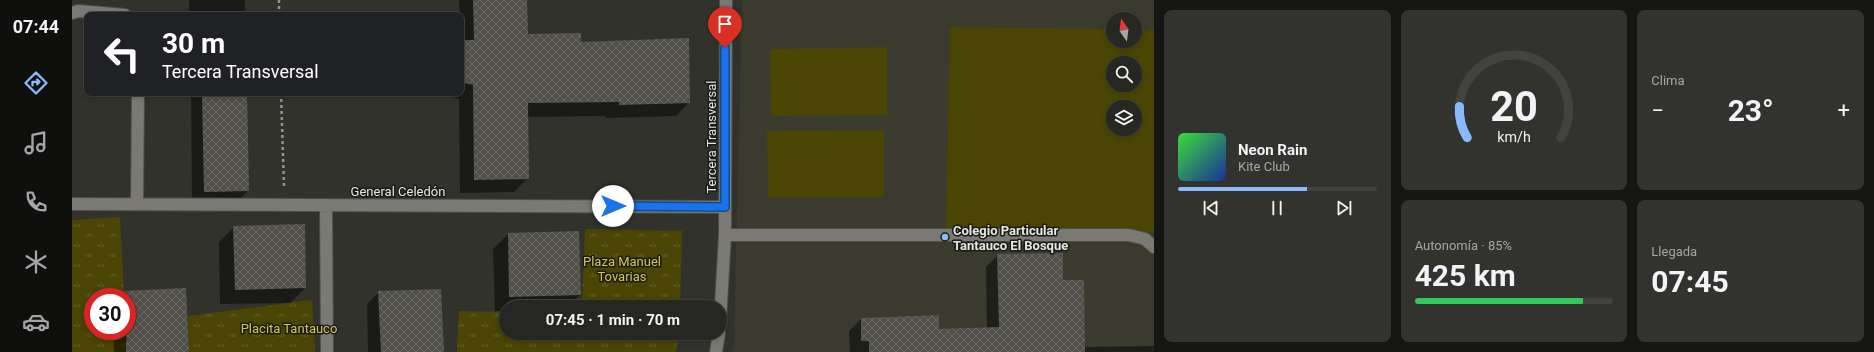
<!DOCTYPE html>
<html lang="es">
<head>
<meta charset="utf-8">
<style>
  body { margin:0; font-family:Roboto,sans-serif; background:#32322f; color:#f1f3f6; height:100vh; display:flex; flex-direction:column; font-size:15px; white-space:nowrap }
  * { box-sizing:border-box; margin:0 }
  p { font-size:13px; color:#a4a5a5 }
  .icon { flex:none; width:22px; height:22px; fill:none; stroke:currentColor; stroke-width:2; stroke-linecap:round; stroke-linejoin:round }
  .map { position:relative; flex:1; overflow:hidden }
  .drawer { display:flex; flex-direction:column; gap:10px; padding:10px; background:#151513; width:720px }
  .drawer>* { flex:none }
  .top-card { position:absolute; left:12px; top:12px; width:380px; height:84px; border-radius:8px; box-shadow:0 2px 6px #0003,0 0 0 1px #424340; background:#202124; color:#fff; overflow:hidden }
  .needle { width:26px; rotate:346deg }
  .fabs { position:absolute; left:1034px; top:12px; display:grid; gap:8px }
  .fabs a { display:grid; place-items:center; width:36px; height:36px; border-radius:50%; background:#262622; box-shadow:0 2px 6px #0003,0 0 0 1px #424340; font-size:20px }
  .speed { position:absolute; left:12px; top:288px; display:flex; gap:8px; font-size:20px; font-weight:700; text-align:center }
  .speed>* { display:grid; place-content:center; width:52px; height:52px; border-radius:50%; background:#262622; box-shadow:0 2px 6px #0003,0 0 0 1px #424340; line-height:1 }
  .speed .limit { border:6px solid #d22; background:#fff; color:#111 }
  .pin { position:absolute; display:grid; place-items:center; width:34px; height:34px; color:#fff; margin:-41px -17px; border-radius:50% 50% 50% 0; rotate:-45deg; box-shadow:0 0 4px #0007 }
  .pin .icon { rotate:45deg }
  .me { position:absolute; width:44px; margin:-22px; rotate:90deg; stroke-linejoin:round; filter:drop-shadow(0 0 3px #0008) }
  .turn { display:flex; align-items:center; gap:14px; height:84px; padding:0 12px; font-size:18px }
  .turn .icon { width:52px; height:52px; stroke-width:2.5 }
  .turn b { display:block; font-size:28px; line-height:34px }
  .big { font-size:30px; font-weight:700; line-height:1.1 }
  .drawer .card { flex:1; display:flex; flex-direction:column; justify-content:center; gap:6px; min-width:0; padding:0 14px; border-radius:8px; background:#32322f }
  .drawer .dial { align-items:center; gap:0 }
  .dial svg { height:104px; overflow:visible; fill:none; stroke:#424340; stroke-width:7; stroke-linecap:round; text-anchor:middle }
  .dial text { fill:#f1f3f6; stroke:none }
  .song { display:flex; align-items:center; gap:12px }
  .cover { width:48px; height:48px; border-radius:6px; background:linear-gradient(135deg,hsl(120 70% 55%),hsl(230 70% 35%)) }
  .played { height:4px; border-radius:2px; background:linear-gradient(90deg,#88bafc 65%,#424340 65%) }
  .keys { display:flex; justify-content:space-around; direction:ltr }
  .heat { display:flex; justify-content:space-between; align-items:center; font-size:22px; direction:ltr }
  .charge { height:6px; border-radius:3px; background:linear-gradient(90deg,#34c759 85%,#424340 0) }
  .drawer .tiles { flex:1; display:grid; gap:10px; grid-template-columns:repeat(3,1fr) }
  .card:first-child { grid-row:span 2 }
  .trip { position:absolute; left:427px; top:300px; width:228px; height:40px; border-radius:20px; background:#262622; box-shadow:0 2px 6px #0003,0 0 0 1px #424340; font-weight:700; line-height:40px; text-align:center }
  main { display:flex; flex:1; min-height:0 }
  .tabs { display:flex; flex-direction:column; width:72px; justify-content:space-around; align-items:center; background:#0f0f0e; color:#a4a5a5 }
  .tabs .icon { width:28px; height:28px }
  .tabs .on { color:#88bafc }
  .tabs b { font-size:18px; color:#f1f3f6 }
  .map>svg:first-child { display:block }
  .built { fill:#3b3a2f; fill-rule:evenodd }
  .park { fill:url(#park-tufts) }
  .pitch { fill:#4a4502; fill-rule:evenodd }
  .shadow { fill:#0007 }
  .building { fill:url(#building-cross-hatch) }
  .lines { fill:none; stroke-linecap:round; stroke-linejoin:round }
  .minor-casing { stroke:#4f4f4a; stroke-width:14 }
  .path { stroke:#92928e; stroke-width:2.5; stroke-dasharray:3 3; stroke-linecap:butt }
  .minor { stroke:#7a7973; stroke-width:12 }
  .route-casing { stroke:#114b97; stroke-width:10 }
  .route { stroke:#1a73e8; stroke-width:7 }
  .poi-dot { fill:#88bafc; stroke:#1a1a18; stroke-width:1.5 }
  .labels { text-anchor:middle; dominant-baseline:central; stroke-width:3; stroke-linejoin:round; paint-order:stroke }
  .street-label { font-size:13px; fill:#e6e6e2; stroke:#1a1a18 }
  .poi-label { font-size:13px; font-weight:bold; fill:#e6e6e2; stroke:#1a1a18; text-anchor:start }
  .park-label { font-size:13px; fill:#d3ca4d; stroke:#1a1a18 }
</style>
</head>
<body>
<main>
<nav class="tabs">
<b>07:44</b>
<svg class="icon on" aria-label="directions" viewBox="0 0 24 24"><path d="M12 3l9 9-9 9-9-9zM9 14v-3h6M13 9l2 2-2 2"/></svg>
<svg class="icon" aria-label="music" viewBox="0 0 24 24"><path d="M9 18V5l10-2v13"/><circle cx="6" cy="18" r="3"/><circle cx="16" cy="16" r="3"/></svg>
<svg class="icon" aria-label="phone" viewBox="0 0 24 24"><path d="M5 4h4l2 5-3 2q2 4 5 5l2-3 5 2v4C11 20 4 13 5 4z"/></svg>
<svg class="icon" aria-label="climate" viewBox="0 0 24 24"><path d="M12 3v18M4 7l16 10M4 17L20 7"/></svg>
<svg class="icon" aria-label="car" viewBox="0 0 24 24"><path d="M5 17H2v-5l4-1 3-4h7l3 4 3 1v5h-3M9 17h6M6 11h13"/><circle cx="7" cy="17" r="2"/><circle cx="17" cy="17" r="2"/></svg>
</nav>
<div class="map">
<svg width="1082" height="352" viewBox="0 0 1082 352">
  <defs>
    <pattern id="park-tufts" width="24" height="20" patternUnits="userSpaceOnUse"><rect width="24" height="20" fill="#4a4502"/><path d="M3 7l-1-3M5 7V3M7 7l1-3M15 17l-1-3M17 17v-4M19 17l1-3" fill="none" stroke="#646027"/></pattern>
    <pattern id="building-cross-hatch" width="8" height="8" patternUnits="userSpaceOnUse"><rect width="8" height="8" fill="#504f4a"/><path d="M0 0l8 8M0 8l8-8" fill="none" stroke="#696864"/></pattern>
  </defs>
  <rect width="100%" height="100%" fill="#32322d"/>
  <!-- built -->
  <path class="built" d="M 670,0 L 1082,0 L 1082,352 L 660,352 L 662,345 ZM 1041,19 L 1063,19 L 1063,41 L 1041,41 ZM 1041,63 L 1063,63 L 1063,85 L 1041,85 ZM 1041,107 L 1063,107 L 1063,129 L 1041,129 Z"/>
  <!-- park -->
  <path class="park" d="M 48,217 L 52,297 L 21,297 L 21,331 L 53,331 L 54,352 L 0,352 L 0,220 Z
    M 513,229 L 610,231 L 608,307 L 510,307 Z
    M 240,300 L 243,352 L 117,352 L 116,316 Z
    M 387,311 L 434,312 L 434,333 L 607,333 L 604,352 L 385,352 Z"/>
  <!-- pitch -->
  <path class="pitch" d="M 878,27 L 1041,29 L 1041,41 L 1063,41 L 1063,30 L 1082,30 L 1082,232 L 874,229 ZM 1041,63 L 1063,63 L 1063,85 L 1041,85 ZM 1041,107 L 1063,107 L 1063,129 L 1041,129 Z
    M 815,47 L 815,115 L 699,116 L 698,49 Z
    M 812,130 L 812,197 L 696,198 L 695,131 Z"/>
  <!-- shadow -->
  <path class="shadow" d="M 117,0 L 173,0 L 173,15 L 117,15 Z
    M 387,0 L 454,0 L 455,35 L 508,43 L 617,102 L 604,116 L 534,118 L 533,116 L 455,117 L 456,178 L 442,192 L 388,193 L 387,99 L 368,93 L 389,93 L 389,15 L 388,15 Z
    M 119,93 L 174,93 L 176,191 L 164,203 L 120,203 Z
    M 162,227 L 233,288 L 218,303 L 148,304 L 147,242 Z
    M 436,234 L 508,295 L 495,307 L 434,307 L 434,311 L 423,311 L 421,249 Z
    M 926,255 L 990,281 L 1012,347 L 1082,346 L 1082,352 L 778,352 L 777,331 L 789,319 L 866,330 L 915,329 L 914,267 Z
    M 52,292 L 116,352 L 42,352 L 41,331 L 55,331 L 55,297 L 47,297 Z
    M 307,292 L 371,352 L 296,352 L 295,304 Z"/>
  <!-- building -->
  <path class="building" d="M 401,0 L 455,0 L 456,34 L 509,33 L 509,42 L 617,38 L 618,103 L 547,105 L 547,102 L 456,103 L 457,179 L 402,180 L 401,85 L 389,82 L 389,40 L 402,40 Z
    M 130,93 L 175,93 L 177,191 L 132,192 Z
    M 233,224 L 234,288 L 163,290 L 161,226 Z
    M 507,231 L 509,295 L 437,297 L 436,233 Z
    M 991,253 L 991,280 L 1012,280 L 1013,352 L 797,352 L 797,341 L 789,341 L 789,318 L 867,315 L 867,329 L 927,327 L 925,254 Z
    M 114,288 L 117,352 L 54,352 L 55,297 L 52,297 L 51,291 Z
    M 369,289 L 372,352 L 309,352 L 306,291 Z"/>
  <g class="lines">
    <defs>
      <path id="minor" d="M 0,13 L 6,11 L 53,15
        M 0,204 L 653,207
        M 65,204 L 66,93
        M 254,205 L 255,352
        M 653,235 L 1057,235 L 1073,239 L 1082,247
        M 648,322 L 653,235 L 654,0
        M 644,352 L 647,333"/>
    </defs>
    <!-- minor casing -->
    <use href="#minor" class="minor-casing"/>
    <!-- path -->
    <path class="path" d="M 207,0 L 207,15
      M 209,93 L 212,186"/>
    <!-- minor -->
    <use href="#minor" class="minor"/>
  </g>
  <g class="lines">
    <defs>
      <path id="route" d="M 541,206 L 653,207 L 653,48"/>
    </defs>
    <!-- route casing -->
    <use href="#route" class="route-casing"/>
    <!-- route -->
    <use href="#route" class="route"/>
  </g>
  <!-- markers -->
  <circle class="poi-dot" cx="873" cy="237" r="4"/>
  <g class="labels">
    <!-- street labels -->
    <g class="street-label">
      <text transform="translate(639 137) rotate(-90)">Tercera Transversal</text>
      <text x="326" y="191">General Celedón</text>
    </g>
    <!-- poi labels -->
    <g class="poi-label">
      <text x="881" y="230">Colegio Particular<tspan x="881" dy="15">Tantauco El Bosque</tspan></text>
    </g>
    <!-- park labels -->
    <g class="park-label">
      <text x="550" y="261">Plaza Manuel<tspan x="550" dy="15">Tovarias</tspan></text>
      <text x="217" y="328">Placita Tantauco</text>
    </g>
  </g>
</svg>
<div class="fabs">
<a><svg class="needle" viewBox="-14 -14 28 28"><path d="M0-13l5 13h-10z" fill="#e53935"/><path d="M0 13l5-13h-10z" fill="#a4a5a5"/></svg></a>
<a><svg class="icon" aria-label="search" viewBox="0 0 24 24"><circle cx="10" cy="10" r="6"/><path d="M15 15l6 6"/></svg></a>
<a><svg class="icon" aria-label="layers" viewBox="0 0 24 24"><path d="M12 4l9 5-9 5-9-5zM3 14l9 5 9-5"/></svg></a>
</div>
<div class="speed"><div class="limit">30</div></div>
<div class="pin" style="left:653px;top:48px;background:#d93025"><svg class="icon" aria-label="arrive" viewBox="0 0 24 24"><path d="M6 21V4h12l-3 4 3 4H6"/></svg></div>
<svg class="me" style="left:541px;top:206px" viewBox="-20 -20 40 40"><circle r="19" fill="#fff"/><path d="M0-13L10 11 0 6-10 11z" fill="#1a73e8"/></svg>
<div class="trip">07:45 · 1 min · 70 m</div>
<div class="top-card">
<div class="turn"><svg class="icon" aria-label="left" viewBox="0 0 24 24"><path d="M17 20v-9H6M10 6l-5 5 5 5"/></svg><div><b>30 m</b>Tercera Transversal</div></div>
</div>
</div>
<section class="drawer">
<div class="tiles">
<div class="card">
<div class="song"><i class="cover"></i><div><b>Neon Rain</b><p>Kite Club</p></div></div>
<div class="played"></div>
<div class="keys"><svg class="icon" aria-label="previous" viewBox="0 0 24 24"><path d="M18 5L8 12l10 7zM5 5v14"/></svg><svg class="icon" aria-label="pause" viewBox="0 0 24 24"><path d="M8 5v14M16 5v14"/></svg><svg class="icon" aria-label="next" viewBox="0 0 24 24"><path d="M6 5l10 7-10 7zM19 5v14"/></svg></div>
</div>
<div class="card dial"><svg viewBox="0 0 100 80">
<path d="M14 69A42 42 0 1 1 86 69"/>
<path d="M14 69A42 42 0 0 1 8 45" stroke="#88bafc"/>
<text x="50" y="56" font-size="32" font-weight="700">20</text>
<text x="50" y="72" font-size="11">km/h</text>
</svg></div>
<div class="card"><p>Clima</p>
<div class="heat"><a>−</a><b class="big">23°</b><a>+</a></div>
</div>
<div class="card"><p>Autonomía · 85%</p><b class="big">425 km</b><div class="charge"></div></div>
<div class="card"><p>Llegada</p><b class="big">07:45</b></div>
</div>
</section>
</main>
</body>
</html>
